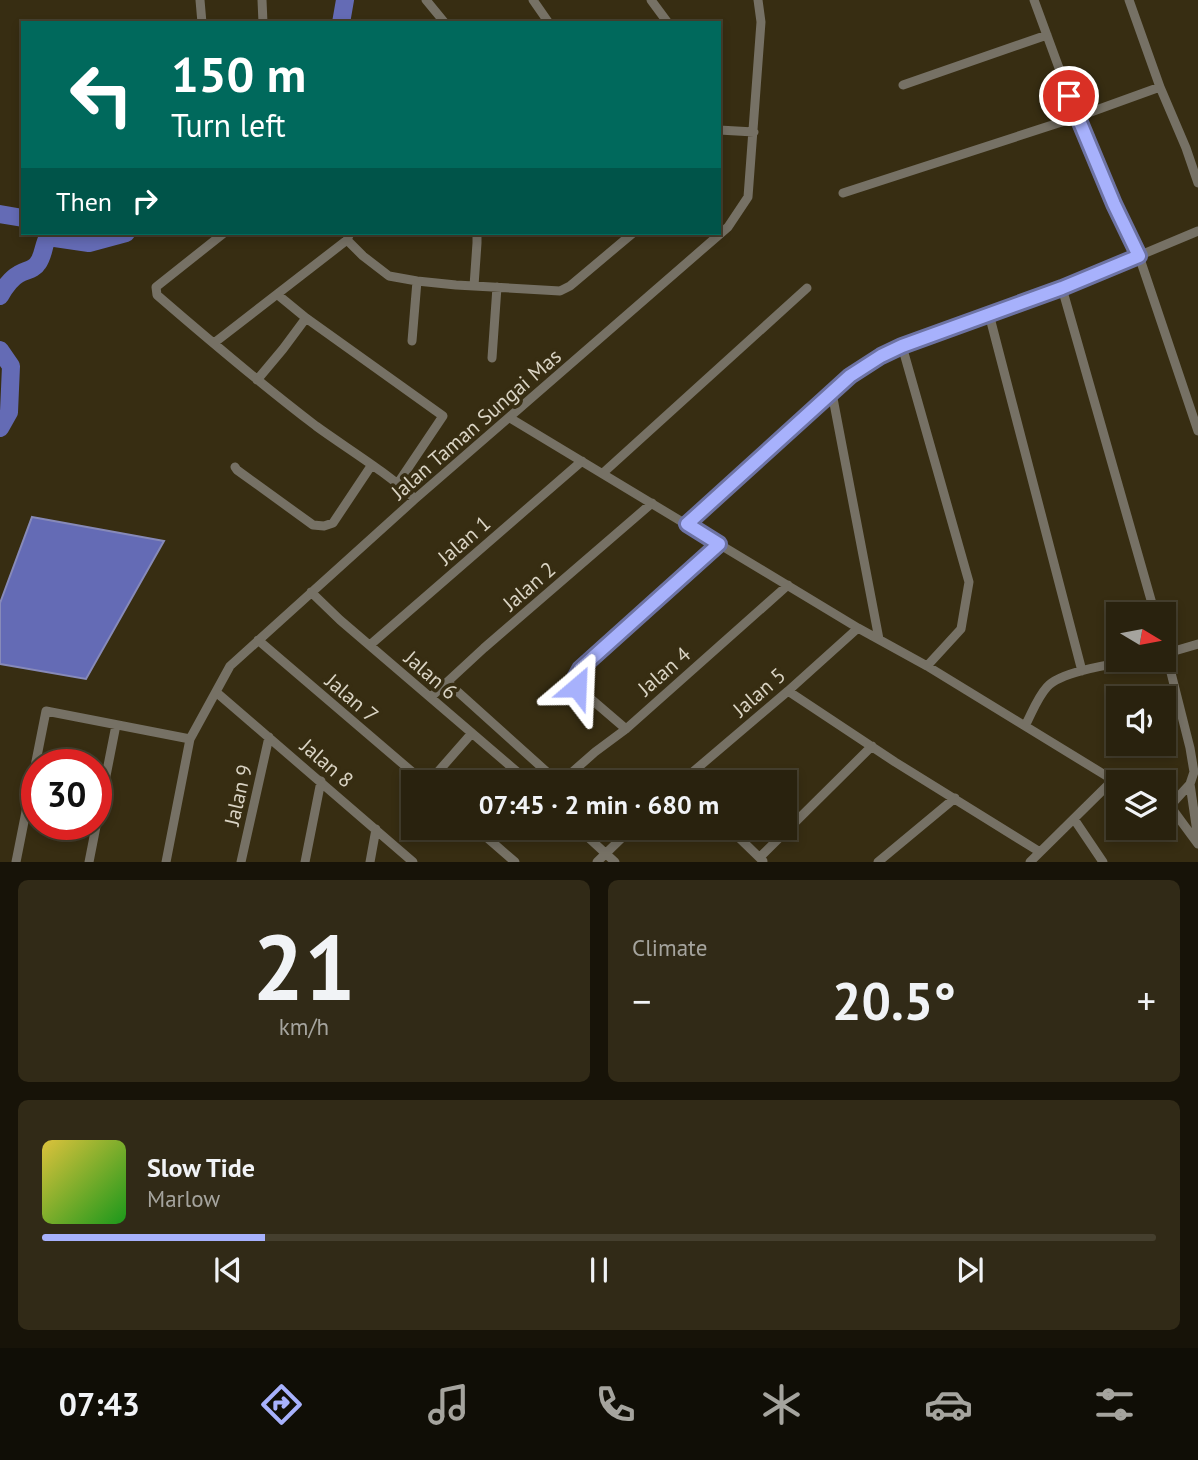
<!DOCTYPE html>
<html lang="en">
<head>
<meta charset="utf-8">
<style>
  body { margin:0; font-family:"PT Sans",sans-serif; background:#312a17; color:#f1f3f6; height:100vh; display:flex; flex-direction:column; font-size:26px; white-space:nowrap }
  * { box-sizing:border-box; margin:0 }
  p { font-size:23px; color:#a5a49e }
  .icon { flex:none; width:38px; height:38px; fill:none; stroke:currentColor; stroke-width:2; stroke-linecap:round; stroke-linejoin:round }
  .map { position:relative; height:862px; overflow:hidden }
  .drawer { display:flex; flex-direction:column; gap:18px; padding:18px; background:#171308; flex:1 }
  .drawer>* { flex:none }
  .hud { position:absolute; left:21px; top:21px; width:700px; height:214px; border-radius:0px; box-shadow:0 4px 10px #0003,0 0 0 2px #453f2e; background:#00695c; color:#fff; overflow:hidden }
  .needle { width:46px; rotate:100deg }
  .fabs { position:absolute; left:1106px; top:602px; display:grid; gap:14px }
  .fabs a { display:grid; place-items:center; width:70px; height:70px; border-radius:0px; background:#29220e; box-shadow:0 4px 10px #0003,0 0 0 2px #453f2e; font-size:35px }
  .speed { position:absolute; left:21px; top:749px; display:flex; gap:14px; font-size:35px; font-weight:700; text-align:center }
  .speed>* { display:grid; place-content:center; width:91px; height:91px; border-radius:50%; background:#29220e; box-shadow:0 4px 10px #0003,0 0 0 2px #453f2e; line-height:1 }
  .speed .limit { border:10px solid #d22; background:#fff; color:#111 }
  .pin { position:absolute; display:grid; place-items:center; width:60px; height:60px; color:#fff; margin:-30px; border:4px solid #fff; border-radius:50%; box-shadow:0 2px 7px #0007 }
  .me { position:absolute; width:77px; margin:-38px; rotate:26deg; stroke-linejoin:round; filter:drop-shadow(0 0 5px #0008) }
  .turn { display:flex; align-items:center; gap:24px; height:147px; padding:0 35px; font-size:32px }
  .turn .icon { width:91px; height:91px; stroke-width:2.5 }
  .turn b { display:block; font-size:49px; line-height:60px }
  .then { display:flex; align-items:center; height:66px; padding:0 35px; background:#0003; gap:14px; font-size:26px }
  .big { font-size:52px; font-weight:800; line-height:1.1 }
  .drawer .tile { flex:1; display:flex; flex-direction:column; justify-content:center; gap:10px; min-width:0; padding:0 24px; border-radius:10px; background:#312a17 }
  .drawer .dial { align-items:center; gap:0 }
  .dial b { font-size:91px; line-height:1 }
  .song { display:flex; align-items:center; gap:21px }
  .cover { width:84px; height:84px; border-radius:10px; background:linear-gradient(135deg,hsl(50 70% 55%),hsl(120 70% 35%)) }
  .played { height:7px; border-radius:4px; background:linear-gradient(90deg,#a7b1fc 20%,#453f2e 20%) }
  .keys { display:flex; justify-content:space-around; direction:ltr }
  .heat { display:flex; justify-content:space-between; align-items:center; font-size:38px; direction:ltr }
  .drawer .tiles { flex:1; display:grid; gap:18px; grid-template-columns:1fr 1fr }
  .tile:last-child { grid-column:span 2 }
  .trip { position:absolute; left:401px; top:770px; width:396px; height:70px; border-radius:0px; background:#29220e; box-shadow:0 4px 10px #0003,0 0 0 2px #453f2e; font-weight:800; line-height:70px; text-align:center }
  .dock { display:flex; height:112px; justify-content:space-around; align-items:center; background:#100e06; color:#a5a49e }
  .dock .icon { width:49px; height:49px }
  .dock .on { color:#a7b1fc }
  .dock b { font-size:32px; color:#f1f3f6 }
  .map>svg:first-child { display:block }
  .water { fill:#646bb5; stroke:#878ab9; stroke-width:2 }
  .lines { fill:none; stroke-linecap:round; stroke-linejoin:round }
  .river { stroke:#646bb5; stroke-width:18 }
  .street { stroke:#767165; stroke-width:9 }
  .route-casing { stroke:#6d73a4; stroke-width:18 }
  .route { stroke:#a7b1fc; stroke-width:12 }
  .labels { text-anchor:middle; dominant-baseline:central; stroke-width:7; stroke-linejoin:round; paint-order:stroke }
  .street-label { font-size:21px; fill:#d9d3c3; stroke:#372d12 }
</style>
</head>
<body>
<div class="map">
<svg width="1198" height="862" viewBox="0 0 1198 862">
  <rect width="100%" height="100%" fill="#372d12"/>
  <!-- water -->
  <path class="water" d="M 32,517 L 164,541 L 86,679 L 0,664 L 0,603 Z"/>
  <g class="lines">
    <!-- river -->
    <path class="river" d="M 341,23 L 345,0
      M 0,214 L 23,218
      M 79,239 L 89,243 L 126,233
      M 0,296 C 5,287 10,279 19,274 C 25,270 34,270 38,263 C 44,255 43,245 48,237 L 89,243
      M 0,350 L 11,366 L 9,412 L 0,428"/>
    <!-- street -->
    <path class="street" d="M 200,0 L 202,23
      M 262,0 L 263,23
      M 426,0 L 445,23
      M 533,0 L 549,23
      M 651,0 L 668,23
      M 1034,0 L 1077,117 L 1114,204 L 1139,256 L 1198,431
      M 1129,0 L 1160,87 L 1186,148 L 1198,183
      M 903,85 L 1047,35
      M 719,130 L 754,132
      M 843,193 L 1077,117 L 1160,87
      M 224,233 L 156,287 L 157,295 C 209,340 261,384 316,426 C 349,450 385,471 415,499
      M 347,240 L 363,256 L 389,276 L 417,281 L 456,285 L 560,291 L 570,286 L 633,233
      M 474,286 L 477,243 L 477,233
      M 1062,288 L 1155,614
      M 278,295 L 306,318 L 443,416 L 398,483
      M 989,314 L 1082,671
      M 412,341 L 417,281
      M 214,343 L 347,240 L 350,233
      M 902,346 L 969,582 L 961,629 L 927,666
      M 492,358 L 497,287
      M 257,380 L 283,349 L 306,318
      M 832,393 C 854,374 876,358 902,346 L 1062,288 L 1198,231
      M 510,418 L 858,628 L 927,666 L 1118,783
      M 235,467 L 237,470 L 313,525 L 324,526 L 333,523 L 371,466
      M 603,473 L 807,288
      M 687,524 L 832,393 L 879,639
      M 311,592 L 340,620 L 529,782
      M 258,640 L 424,782
      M 370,645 L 582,461
      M 1164,645 L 1190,748 L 1194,772 L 1190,784 L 1170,806 L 1164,803
      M 1164,654 L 1198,644
      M 447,682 L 558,782
      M 788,691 L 895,762 L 1040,852
      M 216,692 L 413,862
      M 431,697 L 484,648 L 652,503
      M 1025,726 C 1032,713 1037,698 1047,687 C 1061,671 1114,664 1136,660
      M 626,729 L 577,687 L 575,678 L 580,669 L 719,544
      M 429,782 L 472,733
      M 561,782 L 595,752 L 626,729 L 788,585
      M 681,782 L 788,691 L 858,628
      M 1190,784 L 1198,839
      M 1170,806 L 1198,844
      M 1074,819 L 1103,862
      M 476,828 L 515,862
      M 578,828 L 615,862
      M 729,828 L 763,861
      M 760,857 L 872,746
      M 16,862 L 46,711 L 190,739
      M 89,862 L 116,725
      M 166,862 L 190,739 L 230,666 L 415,499 L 728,227 L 748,197 L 761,22 L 758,0
      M 241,862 L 269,737
      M 305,862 L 321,781
      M 370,862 L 376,829
      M 597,862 L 632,828
      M 878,862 L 955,798
      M 1030,862 L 1113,780"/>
  </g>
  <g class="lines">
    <defs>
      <path id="route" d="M 577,687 L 575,678 L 580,669 L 719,544 L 687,524 L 850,376 L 881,356 L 902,346 L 1062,288 L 1139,256 L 1114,204 L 1069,96"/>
    </defs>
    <!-- route casing -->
    <use href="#route" class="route-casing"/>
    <!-- route -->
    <use href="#route" class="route"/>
  </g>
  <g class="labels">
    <!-- street labels -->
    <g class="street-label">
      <text transform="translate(476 424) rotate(-41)">Jalan Taman Sungai Mas</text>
      <text transform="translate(464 540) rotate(-41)">Jalan 1</text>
      <text transform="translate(529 586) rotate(-41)">Jalan 2</text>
      <text transform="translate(664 671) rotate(-41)">Jalan 4</text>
      <text transform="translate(431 675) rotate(41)">Jalan 6</text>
      <text transform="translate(759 692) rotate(-41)">Jalan 5</text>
      <text transform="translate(352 698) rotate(41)">Jalan 7</text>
      <text transform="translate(327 763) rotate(41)">Jalan 8</text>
      <text transform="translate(238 795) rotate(-77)">Jalan 9</text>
    </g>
  </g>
</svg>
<div class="fabs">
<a><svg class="needle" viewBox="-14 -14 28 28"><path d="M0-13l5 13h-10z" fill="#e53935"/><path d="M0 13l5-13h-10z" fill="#a5a49e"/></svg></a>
<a><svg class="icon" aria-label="sound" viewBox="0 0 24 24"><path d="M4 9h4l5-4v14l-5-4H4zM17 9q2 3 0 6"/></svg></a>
<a><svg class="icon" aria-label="layers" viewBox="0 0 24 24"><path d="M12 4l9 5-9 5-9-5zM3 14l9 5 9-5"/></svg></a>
</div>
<div class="speed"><div class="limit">30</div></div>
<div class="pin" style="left:1069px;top:96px;background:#d93025"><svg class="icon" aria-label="arrive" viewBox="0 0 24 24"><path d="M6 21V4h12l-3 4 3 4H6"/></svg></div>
<svg class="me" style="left:577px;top:687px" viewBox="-20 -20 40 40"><path d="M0-17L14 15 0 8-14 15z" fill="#a7b1fc" stroke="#fff" stroke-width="4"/></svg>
<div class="trip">07:45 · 2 min · 680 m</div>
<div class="hud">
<div class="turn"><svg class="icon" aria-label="left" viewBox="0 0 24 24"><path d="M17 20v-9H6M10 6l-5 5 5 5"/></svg><div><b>150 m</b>Turn left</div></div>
<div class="then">Then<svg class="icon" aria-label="right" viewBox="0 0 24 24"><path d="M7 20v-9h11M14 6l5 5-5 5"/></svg></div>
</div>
</div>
<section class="drawer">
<div class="tiles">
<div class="tile dial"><b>21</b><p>km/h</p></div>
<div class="tile"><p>Climate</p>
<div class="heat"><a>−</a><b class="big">20.5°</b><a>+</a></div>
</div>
<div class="tile">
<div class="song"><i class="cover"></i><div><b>Slow Tide</b><p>Marlow</p></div></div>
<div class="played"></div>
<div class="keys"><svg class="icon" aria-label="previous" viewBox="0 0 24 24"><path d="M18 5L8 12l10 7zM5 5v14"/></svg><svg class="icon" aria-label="pause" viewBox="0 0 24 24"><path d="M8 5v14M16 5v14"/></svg><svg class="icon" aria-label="next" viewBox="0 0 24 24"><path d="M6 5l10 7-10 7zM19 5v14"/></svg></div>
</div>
</div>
</section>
<nav class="dock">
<b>07:43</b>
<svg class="icon on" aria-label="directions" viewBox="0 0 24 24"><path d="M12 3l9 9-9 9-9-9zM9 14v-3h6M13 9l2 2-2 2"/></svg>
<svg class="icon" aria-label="music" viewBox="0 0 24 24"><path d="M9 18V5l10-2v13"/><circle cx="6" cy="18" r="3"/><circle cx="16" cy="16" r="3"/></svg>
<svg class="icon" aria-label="phone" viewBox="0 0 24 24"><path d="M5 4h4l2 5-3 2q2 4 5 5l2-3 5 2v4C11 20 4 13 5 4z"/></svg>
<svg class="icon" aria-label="climate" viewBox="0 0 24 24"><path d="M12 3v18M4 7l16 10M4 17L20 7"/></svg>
<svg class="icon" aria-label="car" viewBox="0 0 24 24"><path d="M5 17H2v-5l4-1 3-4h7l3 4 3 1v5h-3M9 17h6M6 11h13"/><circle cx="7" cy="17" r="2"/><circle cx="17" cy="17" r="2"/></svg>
<svg class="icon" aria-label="filters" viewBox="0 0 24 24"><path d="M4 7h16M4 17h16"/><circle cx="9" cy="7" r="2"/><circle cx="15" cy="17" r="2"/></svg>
</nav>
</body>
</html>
